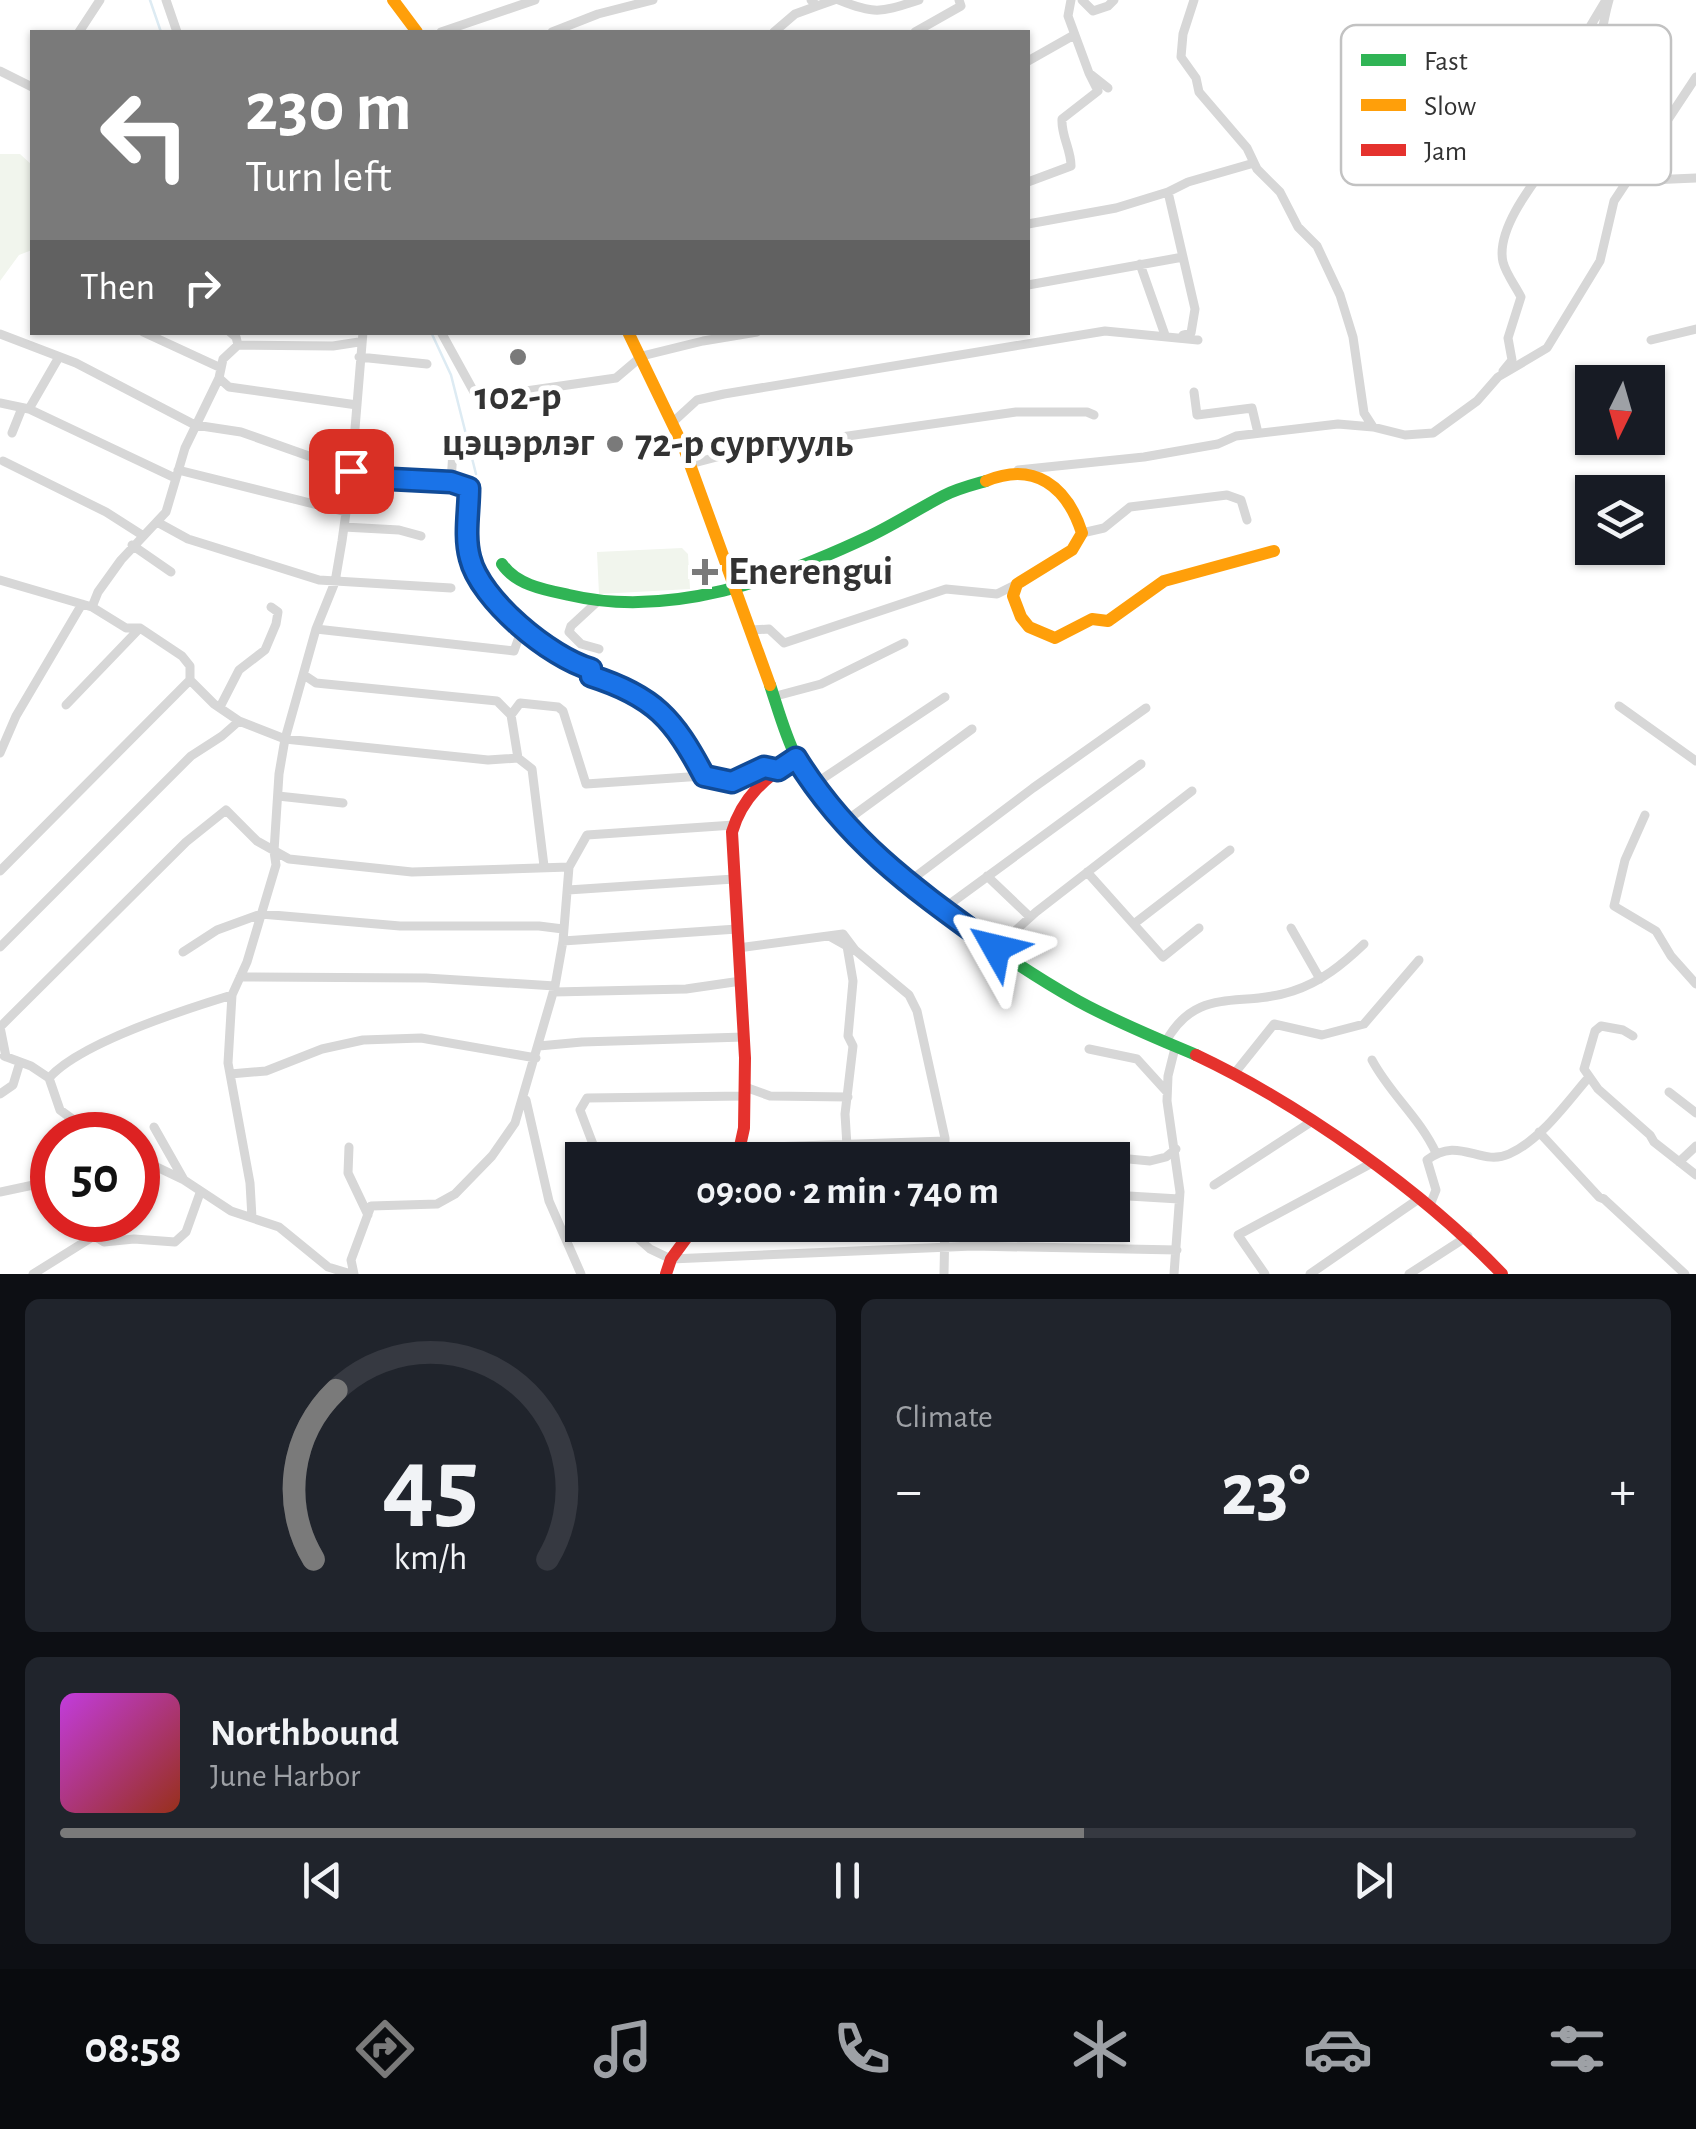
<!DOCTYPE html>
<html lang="en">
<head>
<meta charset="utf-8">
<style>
  body { margin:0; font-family:"Alegreya Sans",sans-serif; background:#20242c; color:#f1f3f6; height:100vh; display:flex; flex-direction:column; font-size:38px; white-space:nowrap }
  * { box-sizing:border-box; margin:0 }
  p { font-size:32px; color:#9ea1a6 }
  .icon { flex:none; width:55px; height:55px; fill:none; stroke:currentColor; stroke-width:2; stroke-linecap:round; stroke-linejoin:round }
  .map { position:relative; height:1274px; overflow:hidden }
  .panel { display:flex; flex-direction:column; gap:25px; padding:25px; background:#0d0f14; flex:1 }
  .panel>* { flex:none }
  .top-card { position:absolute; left:30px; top:30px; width:1000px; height:305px; border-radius:0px; box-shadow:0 2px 8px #0004; background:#7a7a7a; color:#fff; overflow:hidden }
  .needle { width:65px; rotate:185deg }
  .buttons { position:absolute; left:1575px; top:365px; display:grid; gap:20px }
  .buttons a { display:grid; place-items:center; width:90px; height:90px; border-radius:0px; background:#171b24; box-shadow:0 2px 8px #0004; font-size:50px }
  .speed { position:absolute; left:30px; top:1112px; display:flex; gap:20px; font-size:50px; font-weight:700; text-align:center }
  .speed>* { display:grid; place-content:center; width:130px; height:130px; border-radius:50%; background:#171b24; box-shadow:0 2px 8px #0004; line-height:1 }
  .speed .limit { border:15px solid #d22; background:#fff; color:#111 }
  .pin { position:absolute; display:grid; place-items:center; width:85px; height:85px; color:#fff; margin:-42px; border-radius:20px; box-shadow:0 5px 15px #0006 }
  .me { position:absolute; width:110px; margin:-55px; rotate:307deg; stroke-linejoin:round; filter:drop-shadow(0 0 8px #0008) }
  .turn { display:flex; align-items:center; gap:35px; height:210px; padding:0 50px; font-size:45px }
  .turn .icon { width:130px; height:130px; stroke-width:2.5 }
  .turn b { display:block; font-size:70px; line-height:85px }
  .then { display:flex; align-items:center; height:95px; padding:0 50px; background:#0003; gap:20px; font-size:38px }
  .big { font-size:75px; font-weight:700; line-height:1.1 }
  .panel .widget { flex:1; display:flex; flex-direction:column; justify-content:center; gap:15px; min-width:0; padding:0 35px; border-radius:15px; background:#20242c }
  .panel .dial { align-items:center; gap:0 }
  .dial svg { height:260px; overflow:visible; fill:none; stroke:#363941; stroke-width:7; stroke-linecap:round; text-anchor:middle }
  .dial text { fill:#f1f3f6; stroke:none }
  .song { display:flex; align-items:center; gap:30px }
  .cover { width:120px; height:120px; border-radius:15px; background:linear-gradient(135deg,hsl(290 70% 55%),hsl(10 70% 35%)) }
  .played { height:10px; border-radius:5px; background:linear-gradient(90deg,#7a7a7a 65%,#363941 65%) }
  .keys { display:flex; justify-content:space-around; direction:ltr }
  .heat { display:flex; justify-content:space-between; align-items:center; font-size:55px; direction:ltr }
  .panel .tiles { flex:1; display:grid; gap:25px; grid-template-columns:1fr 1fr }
  .widget:last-child { grid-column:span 2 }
  .trip { position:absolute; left:565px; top:1142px; width:565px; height:100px; border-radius:0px; background:#171b24; box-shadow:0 2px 8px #0004; font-weight:700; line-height:100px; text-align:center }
  .tab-bar { display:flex; height:160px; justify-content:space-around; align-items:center; background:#090b0e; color:#9ea1a6 }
  .tab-bar .icon { width:70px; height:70px }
  .tab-bar .selected { color:#7a7a7a }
  .tab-bar b { font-size:45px; color:#f1f3f6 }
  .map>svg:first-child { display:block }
  .green { fill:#f1f5ed }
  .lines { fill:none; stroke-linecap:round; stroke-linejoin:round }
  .stream { stroke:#ddebf3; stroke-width:2.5 }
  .street { stroke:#d7d7d7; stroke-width:9 }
  .fast { stroke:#30b455; stroke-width:12 }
  .slow { stroke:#ff9f0a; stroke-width:12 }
  .jam { stroke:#e5322d; stroke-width:12 }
  .route-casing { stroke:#114b97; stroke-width:25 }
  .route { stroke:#1a73e8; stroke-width:18 }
  .poi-dot { fill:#7a7a7a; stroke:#fff; stroke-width:4 }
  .labels { text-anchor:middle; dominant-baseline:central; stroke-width:10; stroke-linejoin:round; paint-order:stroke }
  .poi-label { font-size:40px; font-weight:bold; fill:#333; stroke:#fff; text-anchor:start }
  .key { fill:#fff; stroke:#c2c2c2; stroke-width:2.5 }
  .key-label { font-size:28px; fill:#333 }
</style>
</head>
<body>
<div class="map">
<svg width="1696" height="1274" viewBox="0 0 1696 1274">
  <rect width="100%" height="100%" fill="#fff"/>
  <!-- green -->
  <path class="green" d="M 0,154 L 20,154 L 32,165 L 32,250 L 19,255 L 0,281 Z
    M 682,548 L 688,554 L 690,589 L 599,594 L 597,552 Z"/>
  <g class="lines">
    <!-- stream -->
    <path class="stream" d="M 150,0 L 161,32
      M 431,332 L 451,375 L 476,474"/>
    <!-- street -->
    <path class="street" d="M 166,0 L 177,32
      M 811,0 L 817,6 L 834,0
      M 839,0 C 876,15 881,12 919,0
      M 1071,0 L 1068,16 L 1089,73 L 1108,88
      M 1082,0 L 1093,11 L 1108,6 L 1114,0
      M 1194,0 L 1183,34 L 1181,57 L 1196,78 L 1199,92 L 1247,148 L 1257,169 L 1280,192 L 1298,227 L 1317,246 L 1340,295 L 1353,337 L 1364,413 L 1373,427
      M 1591,25 L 1606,0
      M 79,32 L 100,0
      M 441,32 L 535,0
      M 552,32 L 598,14 L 653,0
      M 774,32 L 795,14 L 817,6
      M 915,32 L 961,6 L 959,0
      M 1028,61 L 1074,35
      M 0,71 L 32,87
      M 1629,174 L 1650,180 L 1696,178
      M 1028,182 L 1071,166 C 1071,149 1061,136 1062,119 L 1098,91 L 1089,73
      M 1168,192 L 1188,182 L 1254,163
      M 1028,224 L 1116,208 L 1168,192 L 1195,309 L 1191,333 L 1183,335
      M 1140,264 L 1165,335
      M 1028,285 L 1183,257
      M 143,332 L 221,368
      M 441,332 L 474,392 L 485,397 L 616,378 L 642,356 L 703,341 L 757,332
      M 0,334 L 76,363 L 195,425 L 241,432 L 351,471
      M 1651,340 L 1696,329
      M 238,345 L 333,346 L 359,342
      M 359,357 L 427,364
      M 1503,371 L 1512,360 L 1508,338 L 1521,297 C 1515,285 1506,274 1503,262 C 1493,218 1563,151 1582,113 C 1599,78 1598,37 1609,0
      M 219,378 L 229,387 L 357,405
      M 1194,392 L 1197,415 L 1252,408 L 1258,433
      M 0,403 L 29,409 L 175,478
      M 29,409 L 59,357
      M 673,422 L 697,400 L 724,394 L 1105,331 L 1198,340
      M 12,433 L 22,408
      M 3,461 L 106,512 L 142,535
      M 690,464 L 736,452 L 1016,412 L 1087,412 L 1094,415
      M 178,470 L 346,512
      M 1018,470 L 1144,457 L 1218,444 L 1236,436 L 1338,424 L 1373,427 L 1405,435 L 1433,433 L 1477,401 L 1498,377 L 1547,348 L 1600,261 L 1614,201 L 1696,77
      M 351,477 L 451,482 L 469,488 C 469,511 464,536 470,558 C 479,600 551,658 591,669 L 591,676 C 653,696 675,719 703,776
      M 451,482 L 453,451
      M 157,522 L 188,539 L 319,580 L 451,588
      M 344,527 L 399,530 L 421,536
      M 1082,533 L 1104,528 L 1130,507 L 1227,495 L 1241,500 L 1247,520
      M 132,545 L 171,572
      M 0,580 L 92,607 L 126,628 L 140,628 L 182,656 L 190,666 L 190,680 L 214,704 L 239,721
      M 597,602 L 571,626 L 569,632 L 581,644 L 599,649
      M 92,607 L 98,592 L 121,560 L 166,512 L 185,448 L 219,378 L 223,359 L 238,345 L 236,337 L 230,332
      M 316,629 L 514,651 L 523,626
      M 751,630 L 769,629 L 784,643 L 946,589 L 997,594 L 1017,584
      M 304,675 L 316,683 L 497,701 L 511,715 L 518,758 L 532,769 L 544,866
      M 776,696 L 821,684 L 904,643
      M 66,705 L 140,628
      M 1619,706 L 1696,761
      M 220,707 L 239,670 L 265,650 L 276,624 L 278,612 L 271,607
      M 511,715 L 520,703 L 558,707 L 563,711 L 586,784 L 703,776 L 732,782 L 764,767 L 778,769
      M 0,753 L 16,716 L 82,604
      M 813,785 L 945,697
      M 278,796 L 343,803
      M 1645,815 L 1625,860 L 1614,906 L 1656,931 L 1671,956 L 1696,984
      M 843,823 L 972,729
      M 0,871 L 190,680
      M 1087,872 L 1163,957 L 1199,928
      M 987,876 L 1030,917
      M 907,883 L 1033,788 L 1146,708
      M 568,890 L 734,879
      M 943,909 L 1141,764
      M 1135,923 L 1230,850
      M 1291,928 L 1320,979
      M 831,937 L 847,946 L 853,981 L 848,1036 L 853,1046 L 845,1114 L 847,1146
      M 563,941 L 737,929
      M 0,947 L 191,756 L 222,736 L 239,721 L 285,739 L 488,760 L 518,758
      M 738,948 L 843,934 L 855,950 L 909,995 L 917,1011 L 945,1138 L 945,1160
      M 996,948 L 1036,912 L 1192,791
      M 183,952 L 217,930 L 261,914 L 400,926 L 539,926 L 563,929
      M 240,977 L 426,978 L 555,986
      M 554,992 L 686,989 L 741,981
      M 1633,1036 L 1623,1030 L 1601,1026 L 1595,1031 L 1584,1069 L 1598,1089 L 1650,1135 L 1654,1142 L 1696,1175
      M 1165,1043 C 1197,984 1239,1009 1293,991 C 1321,982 1343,964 1364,944
      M 539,1046 L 582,1042 L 744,1037
      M 1089,1049 L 1137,1059 L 1167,1092
      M 4,1056 L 31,1066 L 49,1078 L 60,1110 L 94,1135
      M 6,1057 L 0,1027 L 186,842 L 226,810 L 257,841 L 289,859 L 412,872 L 569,867 L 587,835 L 734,825
      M 1372,1060 C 1390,1094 1420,1118 1436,1153
      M 230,1074 L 266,1071 L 322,1049 L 363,1040 L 421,1038 L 536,1058
      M 1234,1074 L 1274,1024 L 1322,1035 L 1364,1024 L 1419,960
      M 49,1078 C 80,1043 186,1009 232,995
      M 745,1087 L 770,1096 L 848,1097
      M 1669,1092 L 1696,1113
      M 0,1094 L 13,1085 L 20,1062
      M 526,1100 L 549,1201 L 581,1274
      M 154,1127 L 184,1180
      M 1539,1132 L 1599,1197 L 1604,1199 L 1685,1274
      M 349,1147 L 348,1173 L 368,1215
      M 741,1148 L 945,1141
      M 138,1158 L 184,1180 L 231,1211 L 279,1227 L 328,1267 L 351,1274
      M 945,1158 L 1055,1152 L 1150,1161 L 1166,1157 L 1176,1149
      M 599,1160 L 580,1110 L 587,1098 L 745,1096
      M 653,1160 L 692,1151
      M 1679,1162 L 1696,1146
      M 1214,1185 L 1311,1122
      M 0,1192 L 52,1181
      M 1112,1195 L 1179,1199
      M 1430,1205 L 1436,1190 L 1427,1160 C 1459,1135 1480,1167 1509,1154 C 1541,1140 1567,1102 1589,1077
      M 252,1218 L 250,1183 L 228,1063 L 232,995 L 247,962 L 276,865 L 274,851 L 279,774 L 285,739 L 316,629 L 335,582 L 342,541 L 351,477 L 363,332
      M 77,1220 L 89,1238
      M 623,1225 L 650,1249 L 671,1259 L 973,1246 L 1177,1250
      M 33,1274 L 94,1236 L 104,1242 L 134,1239 L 175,1242 L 186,1232 L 200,1193
      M 354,1274 L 351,1260 L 371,1206 L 437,1204 L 455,1194 L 492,1156 L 515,1123 L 555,986 L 563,941 L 569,867
      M 944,1274 L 945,1225
      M 1174,1274 L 1180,1192 L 1167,1101 L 1168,1076 L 1175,1048
      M 1265,1274 L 1238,1235 L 1372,1163
      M 1310,1274 L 1420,1198
      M 1409,1274 L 1468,1236"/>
    <!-- fast -->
    <path class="fast" d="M 502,564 C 516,585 545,590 569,595 C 670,619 779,579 870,536 C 895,524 918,509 943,496 C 956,489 972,485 986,481
      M 770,685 C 778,709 785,735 796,757 C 838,844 994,954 1078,1001 C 1116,1022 1156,1038 1196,1055"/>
    <!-- slow -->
    <path class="slow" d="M 393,0 L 417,32
      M 628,332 L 684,448 L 770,685
      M 986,481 C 1034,461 1067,486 1082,533 L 1072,550 L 1017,584 L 1013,596 L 1021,617 L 1029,627 L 1055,638 L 1092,619 L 1108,621 L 1164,581 L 1274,551"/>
    <!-- jam -->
    <path class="jam" d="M 1196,1055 C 1300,1104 1423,1191 1502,1274
      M 737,1160 L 744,1128 L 745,1058 L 732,832 C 742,797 766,777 796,758
      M 666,1274 L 671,1259 L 696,1225"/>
  </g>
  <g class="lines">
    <defs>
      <path id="route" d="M 351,471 L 352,477 L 451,482 L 469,488 C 469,511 464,536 470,558 C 480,600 551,658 591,669 L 591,676 C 654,696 674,719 704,776 L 732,782 L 764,767 L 778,770 L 796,758 C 849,844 916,890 996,948"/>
    </defs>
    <!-- route casing -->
    <use href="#route" class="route-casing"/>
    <!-- route -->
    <use href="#route" class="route"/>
  </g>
  <!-- markers -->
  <g class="poi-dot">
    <circle cx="518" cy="357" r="10"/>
    <circle cx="615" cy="444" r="10"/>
    <path d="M700 557h10v10h10v10h-10v10h-10v-10h-10v-10h10z"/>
  </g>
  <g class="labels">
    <!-- poi labels -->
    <g class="poi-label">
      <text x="518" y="397" text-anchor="middle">102-р<tspan x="518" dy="46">цэцэрлэг</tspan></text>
      <text x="635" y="444">72-р сургууль</text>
      <text x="728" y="572">Enerengui</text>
    </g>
  </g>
  <!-- legend -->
  <rect x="1341" y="25" width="330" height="160" rx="15" class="key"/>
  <rect x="1361" y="54" width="45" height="12" fill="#30b455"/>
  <rect x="1361" y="99" width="45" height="12" fill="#ff9f0a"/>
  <rect x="1361" y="144" width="45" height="12" fill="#e5322d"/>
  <g class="key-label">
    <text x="1424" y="70">Fast</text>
    <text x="1424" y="115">Slow</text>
    <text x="1424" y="160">Jam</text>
  </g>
</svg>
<div class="buttons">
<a><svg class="needle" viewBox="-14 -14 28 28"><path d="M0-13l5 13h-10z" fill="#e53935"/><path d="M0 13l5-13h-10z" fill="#9ea1a6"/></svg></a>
<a><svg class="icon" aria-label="layers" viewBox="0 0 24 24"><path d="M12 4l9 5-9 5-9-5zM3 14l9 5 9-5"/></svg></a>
</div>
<div class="speed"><div class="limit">50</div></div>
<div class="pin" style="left:351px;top:471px;background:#d93025"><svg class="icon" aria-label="arrive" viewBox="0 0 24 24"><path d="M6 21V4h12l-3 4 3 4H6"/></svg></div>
<svg class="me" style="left:996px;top:948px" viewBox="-20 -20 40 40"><path d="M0-17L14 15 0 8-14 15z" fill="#1a73e8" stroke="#fff" stroke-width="4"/></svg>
<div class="trip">09:00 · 2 min · 740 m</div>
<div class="top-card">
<div class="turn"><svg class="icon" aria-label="left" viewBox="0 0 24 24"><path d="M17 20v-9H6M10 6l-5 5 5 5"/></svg><div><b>230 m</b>Turn left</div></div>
<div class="then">Then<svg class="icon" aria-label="right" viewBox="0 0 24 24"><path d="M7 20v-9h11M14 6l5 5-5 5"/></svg></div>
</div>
</div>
<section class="panel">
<div class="tiles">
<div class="widget dial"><svg viewBox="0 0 100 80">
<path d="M14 69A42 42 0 1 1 86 69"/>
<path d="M14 69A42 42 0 0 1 21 17" stroke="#7a7a7a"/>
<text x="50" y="56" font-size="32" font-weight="700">45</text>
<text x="50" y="72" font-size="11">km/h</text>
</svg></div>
<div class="widget"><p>Climate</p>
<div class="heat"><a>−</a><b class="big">23°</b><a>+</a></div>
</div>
<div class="widget">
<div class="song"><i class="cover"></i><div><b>Northbound</b><p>June Harbor</p></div></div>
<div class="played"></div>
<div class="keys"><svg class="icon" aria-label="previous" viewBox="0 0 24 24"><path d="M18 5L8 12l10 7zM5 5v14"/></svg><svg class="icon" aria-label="pause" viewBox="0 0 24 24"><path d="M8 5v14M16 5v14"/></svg><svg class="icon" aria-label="next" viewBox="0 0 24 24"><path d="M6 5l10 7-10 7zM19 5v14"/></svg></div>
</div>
</div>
</section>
<nav class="tab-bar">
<b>08:58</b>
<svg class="icon selected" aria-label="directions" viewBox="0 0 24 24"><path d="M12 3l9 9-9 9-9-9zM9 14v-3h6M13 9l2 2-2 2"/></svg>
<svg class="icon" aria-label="music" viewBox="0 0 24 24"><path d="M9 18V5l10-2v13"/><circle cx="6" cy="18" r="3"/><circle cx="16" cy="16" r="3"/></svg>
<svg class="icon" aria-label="phone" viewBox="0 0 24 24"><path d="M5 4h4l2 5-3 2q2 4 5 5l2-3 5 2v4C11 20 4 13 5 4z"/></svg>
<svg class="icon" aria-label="climate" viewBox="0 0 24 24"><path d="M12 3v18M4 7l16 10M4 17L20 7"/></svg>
<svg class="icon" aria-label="car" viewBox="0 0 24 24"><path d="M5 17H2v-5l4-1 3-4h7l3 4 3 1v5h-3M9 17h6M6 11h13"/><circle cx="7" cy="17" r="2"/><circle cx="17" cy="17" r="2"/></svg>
<svg class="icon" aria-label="filters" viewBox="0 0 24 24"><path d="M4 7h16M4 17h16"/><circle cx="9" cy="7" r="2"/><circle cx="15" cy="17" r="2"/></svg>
</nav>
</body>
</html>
